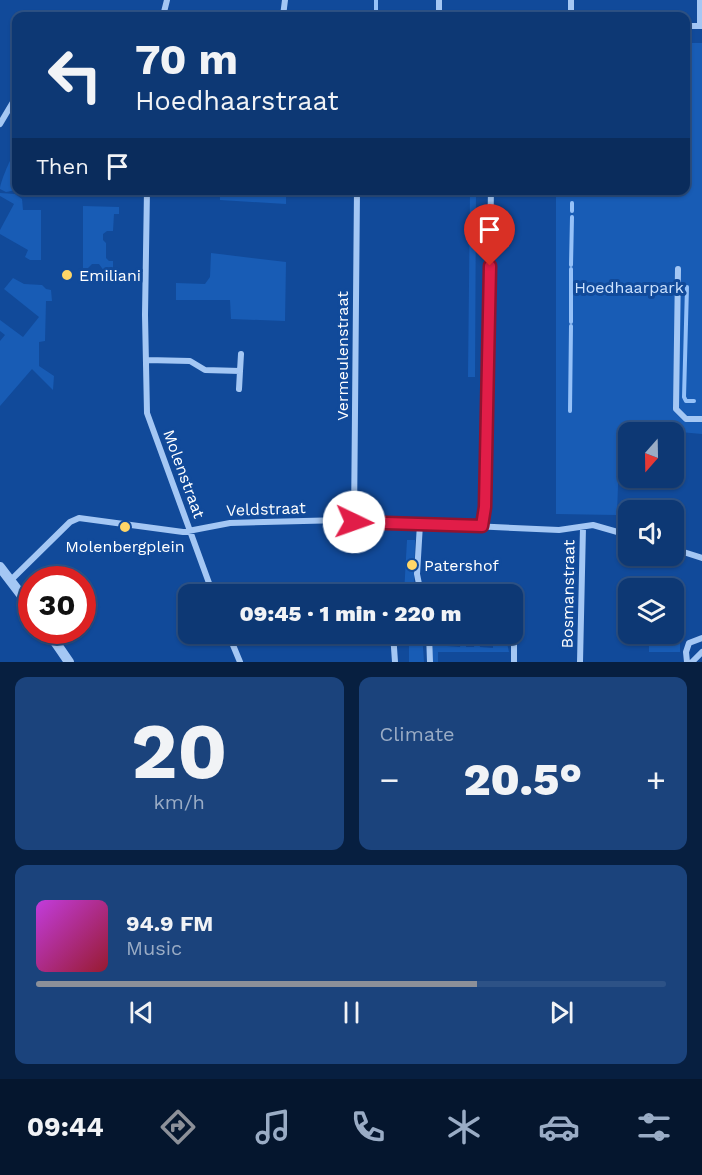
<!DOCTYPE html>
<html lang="en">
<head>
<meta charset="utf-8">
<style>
  body { margin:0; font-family:"Work Sans",sans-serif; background:#1b437c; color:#f1f3f6; height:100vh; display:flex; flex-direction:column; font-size:22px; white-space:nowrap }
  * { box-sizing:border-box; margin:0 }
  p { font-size:20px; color:#9aacc5 }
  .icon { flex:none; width:33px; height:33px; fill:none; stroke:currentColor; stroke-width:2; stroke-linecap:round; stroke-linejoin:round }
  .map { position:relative; height:662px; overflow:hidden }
  .side { display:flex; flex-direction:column; gap:15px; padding:15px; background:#071f40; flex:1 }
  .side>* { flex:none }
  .top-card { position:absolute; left:12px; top:12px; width:678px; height:183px; border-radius:12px; box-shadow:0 2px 4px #0004,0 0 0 2px #2d5286; background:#0d3874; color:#f1f3f6; overflow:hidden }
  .needle { width:39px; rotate:200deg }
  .controls { position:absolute; left:618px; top:422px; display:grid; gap:12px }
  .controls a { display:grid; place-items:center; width:66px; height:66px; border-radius:12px; background:#0d3874; box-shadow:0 2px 4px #0004,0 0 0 2px #2d5286; font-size:30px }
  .speed { position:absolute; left:18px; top:566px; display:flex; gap:12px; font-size:30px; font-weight:700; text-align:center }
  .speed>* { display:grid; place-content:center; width:78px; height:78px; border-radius:50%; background:#0d3874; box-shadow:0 2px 4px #0004,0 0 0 2px #2d5286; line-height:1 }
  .speed .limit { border:9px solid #d22; background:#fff; color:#111 }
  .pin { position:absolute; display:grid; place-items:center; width:51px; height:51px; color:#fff; margin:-62px -26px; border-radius:50% 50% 50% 0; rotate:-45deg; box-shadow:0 0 6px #0007 }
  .pin .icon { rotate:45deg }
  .me { position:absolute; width:66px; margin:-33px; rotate:93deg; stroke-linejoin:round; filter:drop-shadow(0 0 4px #0008) }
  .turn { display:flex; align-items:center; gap:21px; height:126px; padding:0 24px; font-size:27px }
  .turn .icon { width:78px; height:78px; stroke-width:2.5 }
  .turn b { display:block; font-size:42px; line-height:51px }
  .then { display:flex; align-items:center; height:57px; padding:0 24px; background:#0003; gap:12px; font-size:22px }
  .big { font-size:45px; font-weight:800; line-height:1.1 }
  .side .widget { flex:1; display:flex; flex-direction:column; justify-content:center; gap:9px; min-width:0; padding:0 21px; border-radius:12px; background:#1b437c }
  .side .dial { align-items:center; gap:0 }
  .dial b { font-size:78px; line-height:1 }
  .song { display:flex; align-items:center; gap:18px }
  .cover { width:72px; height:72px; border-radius:9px; background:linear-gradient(135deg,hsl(290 70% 55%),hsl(350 70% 35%)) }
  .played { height:6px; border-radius:3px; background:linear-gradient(90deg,#8c9099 70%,#2d5286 70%) }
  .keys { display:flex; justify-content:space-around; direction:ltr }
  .heat { display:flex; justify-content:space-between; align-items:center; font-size:33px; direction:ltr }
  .side .tiles { flex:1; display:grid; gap:15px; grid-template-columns:1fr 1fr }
  .widget:last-child { grid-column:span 2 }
  .trip { position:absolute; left:178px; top:584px; width:345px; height:60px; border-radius:12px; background:#0d3874; box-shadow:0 2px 4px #0004,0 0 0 2px #2d5286; font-weight:800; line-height:60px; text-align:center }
  .tabs { display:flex; height:96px; justify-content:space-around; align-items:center; background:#05162e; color:#9aacc5 }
  .tabs .icon { width:42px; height:42px }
  .tabs .active { color:#8c9099 }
  .tabs b { font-size:27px; color:#f1f3f6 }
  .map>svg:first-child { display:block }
  .green { fill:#185cb5 }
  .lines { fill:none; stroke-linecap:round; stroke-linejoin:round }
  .stream { stroke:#95c1f8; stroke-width:4 }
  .minor { stroke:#a4c7f4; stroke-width:6 }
  .tertiary { stroke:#a4c7f4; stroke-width:10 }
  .route-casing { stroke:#92132f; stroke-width:15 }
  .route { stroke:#e11d48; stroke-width:10 }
  .poi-dot { fill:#ffd667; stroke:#114a9a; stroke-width:2 }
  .labels { text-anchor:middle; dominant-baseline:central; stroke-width:6; stroke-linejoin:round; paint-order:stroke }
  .poi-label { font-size:16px; fill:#fff; stroke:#114a9a; text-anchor:start }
  .park-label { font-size:16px; fill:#cce2fe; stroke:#114a9a }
  .street-label { font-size:16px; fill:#fff; stroke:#114a9a }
</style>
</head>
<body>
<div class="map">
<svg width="702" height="662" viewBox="0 0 702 662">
  <rect width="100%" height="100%" fill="#114a9a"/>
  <!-- green -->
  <path class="green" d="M 686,36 L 687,43 L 702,43 L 702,434 L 680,432 L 679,426 L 620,425 L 617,515 L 556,514 L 556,191 L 686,190 Z
    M 14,154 L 16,154 L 16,190 L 6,192 L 0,189 C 0,183 10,159 14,154 Z
    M 476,190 L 475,377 L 468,377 L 470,191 Z
    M 220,191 L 286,191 L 286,204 L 220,200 Z
    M 0,193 L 15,194 L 22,199 L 23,210 L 41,210 L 41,260 L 30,260 L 25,257 L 28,250 L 0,234 L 0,230 L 14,204 L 0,196 Z
    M 83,206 L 119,207 L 119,214 L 114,214 L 113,231 L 107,231 L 103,234 L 103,240 L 106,243 L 106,258 L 109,261 L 113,261 L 113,275 L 107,275 L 99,264 L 92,264 L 87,269 L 88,271 L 83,275 Z
    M 211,253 L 286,262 L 285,321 L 231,319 L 230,300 L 176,300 L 176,283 L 205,284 L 210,277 Z
    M 13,278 L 24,284 L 42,285 L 46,289 L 51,290 L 52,301 L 46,301 L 45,341 L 39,342 L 39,366 L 54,376 L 53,390 L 32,369 L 0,406 L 0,341 L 5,335 L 0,331 L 0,320 L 23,337 L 39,317 L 4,289 Z
    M 407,540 L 415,540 L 415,542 L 414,588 L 410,594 L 404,594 Z
    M 409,633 L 422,633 L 424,662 L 409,662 Z
    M 441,637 L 447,637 L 447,646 L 460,647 L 461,642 L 466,642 L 466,647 L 474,647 L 475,643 L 479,643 L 480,647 L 493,648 L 493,639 L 503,640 L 507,643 L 509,652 L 438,652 L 438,662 L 433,662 C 432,651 430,642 441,637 Z
    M 649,637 L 680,637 L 680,652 L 649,652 Z"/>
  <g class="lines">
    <!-- stream -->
    <path class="stream" d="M 376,10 L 376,0
      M 572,211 L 572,203
      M 571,265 L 572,217
      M 687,287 L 684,397 L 686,401 L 694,401
      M 571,322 L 571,269
      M 570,411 L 571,326"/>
    <!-- minor -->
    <path class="minor" d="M 163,16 L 167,0
      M 283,16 L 285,0
      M 439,16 L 439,0
      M 571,16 L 571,0
      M 686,26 L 702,26
      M 700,26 L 700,0
      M 0,124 L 16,97
      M 147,190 L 145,315 L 147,413 L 213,594
      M 678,269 L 676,409 L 686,419 L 702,419
      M 147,360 L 190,361 L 205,370 L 240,371 L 239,389
      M 240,371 L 241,354
      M 354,522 L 357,190
      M 420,524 L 417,574 L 421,594
      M 482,526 L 485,507 L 491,190
      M 674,549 L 702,558
      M 11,580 L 70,522 L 79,518 L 183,532 L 230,523 L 343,520 L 559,530 L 593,525 L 628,535
      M 228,633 L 240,662
      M 393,633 L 395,662
      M 429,633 L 430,662
      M 461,633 L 507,636 L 514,644 L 514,662
      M 580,662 L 583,527
      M 687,662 L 686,652 L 689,643 L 702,638
      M 692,662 L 702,652"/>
    <!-- tertiary -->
    <path class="tertiary" d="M 0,567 L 32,609
      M 47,630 L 69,662"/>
  </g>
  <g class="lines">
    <defs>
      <path id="route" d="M 354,522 L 482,526 L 485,507 L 490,266"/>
    </defs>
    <!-- route casing -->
    <use href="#route" class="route-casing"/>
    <!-- route -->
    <use href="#route" class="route"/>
  </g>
  <!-- markers -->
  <g class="poi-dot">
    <circle cx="67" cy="275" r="6"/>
    <circle cx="125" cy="527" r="6"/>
    <circle cx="412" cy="565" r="6"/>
  </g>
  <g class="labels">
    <!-- poi labels -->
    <g class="poi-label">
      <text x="79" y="275">Emiliani</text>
      <text x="125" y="546" text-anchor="middle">Molenbergplein</text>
      <text x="424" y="565">Patershof</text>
    </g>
    <!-- park labels -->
    <g class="park-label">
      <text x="629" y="287">Hoedhaarpark</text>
    </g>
    <!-- street labels -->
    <g class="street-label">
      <text transform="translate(342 356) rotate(-90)">Vermeulenstraat</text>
      <text transform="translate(184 474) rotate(70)">Molenstraat</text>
      <text transform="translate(266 509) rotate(-2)">Veldstraat</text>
      <text transform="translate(568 594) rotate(-89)">Bosmanstraat</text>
    </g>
  </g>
</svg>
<div class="controls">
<a><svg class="needle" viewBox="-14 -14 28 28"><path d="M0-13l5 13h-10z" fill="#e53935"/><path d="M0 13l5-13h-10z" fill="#9aacc5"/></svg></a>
<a><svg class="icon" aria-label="sound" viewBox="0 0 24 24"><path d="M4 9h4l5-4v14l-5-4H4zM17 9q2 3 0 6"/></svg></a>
<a><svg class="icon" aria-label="layers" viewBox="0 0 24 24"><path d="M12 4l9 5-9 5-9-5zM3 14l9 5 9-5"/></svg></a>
</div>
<div class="speed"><div class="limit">30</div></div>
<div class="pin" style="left:490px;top:266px;background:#d93025"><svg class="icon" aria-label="arrive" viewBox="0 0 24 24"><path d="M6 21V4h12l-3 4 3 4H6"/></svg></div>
<svg class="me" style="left:354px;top:522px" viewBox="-20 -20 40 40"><circle r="19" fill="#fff"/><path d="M0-13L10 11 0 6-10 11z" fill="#e11d48"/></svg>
<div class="trip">09:45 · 1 min · 220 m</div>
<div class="top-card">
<div class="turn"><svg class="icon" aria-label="left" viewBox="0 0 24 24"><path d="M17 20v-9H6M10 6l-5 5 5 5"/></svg><div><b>70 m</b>Hoedhaarstraat</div></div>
<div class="then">Then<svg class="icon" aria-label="arrive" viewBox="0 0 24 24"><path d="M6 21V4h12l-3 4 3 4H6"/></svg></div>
</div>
</div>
<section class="side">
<div class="tiles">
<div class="widget dial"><b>20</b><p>km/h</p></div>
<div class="widget"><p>Climate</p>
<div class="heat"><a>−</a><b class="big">20.5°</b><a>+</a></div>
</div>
<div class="widget">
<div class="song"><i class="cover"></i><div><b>94.9 FM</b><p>Music</p></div></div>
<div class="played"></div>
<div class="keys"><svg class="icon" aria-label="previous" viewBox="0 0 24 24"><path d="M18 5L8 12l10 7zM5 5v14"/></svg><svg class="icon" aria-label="pause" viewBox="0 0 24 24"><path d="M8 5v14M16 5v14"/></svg><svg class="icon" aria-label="next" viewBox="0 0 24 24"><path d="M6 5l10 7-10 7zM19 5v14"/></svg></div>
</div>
</div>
</section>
<nav class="tabs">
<b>09:44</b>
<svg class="icon active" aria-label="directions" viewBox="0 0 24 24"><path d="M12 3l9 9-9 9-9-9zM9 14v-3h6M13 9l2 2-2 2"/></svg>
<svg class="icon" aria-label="music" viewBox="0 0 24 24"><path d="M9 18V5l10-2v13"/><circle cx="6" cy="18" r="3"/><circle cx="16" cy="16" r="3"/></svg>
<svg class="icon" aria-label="phone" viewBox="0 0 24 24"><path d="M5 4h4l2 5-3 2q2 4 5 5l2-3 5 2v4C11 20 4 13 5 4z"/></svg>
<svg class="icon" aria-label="climate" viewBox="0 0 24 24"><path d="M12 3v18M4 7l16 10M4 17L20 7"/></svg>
<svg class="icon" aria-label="car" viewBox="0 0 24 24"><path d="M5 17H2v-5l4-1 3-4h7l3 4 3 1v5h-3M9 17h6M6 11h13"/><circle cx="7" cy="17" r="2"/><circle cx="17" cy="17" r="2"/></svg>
<svg class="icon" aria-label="filters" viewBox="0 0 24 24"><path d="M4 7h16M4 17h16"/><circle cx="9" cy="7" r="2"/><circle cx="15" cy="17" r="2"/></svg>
</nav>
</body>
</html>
